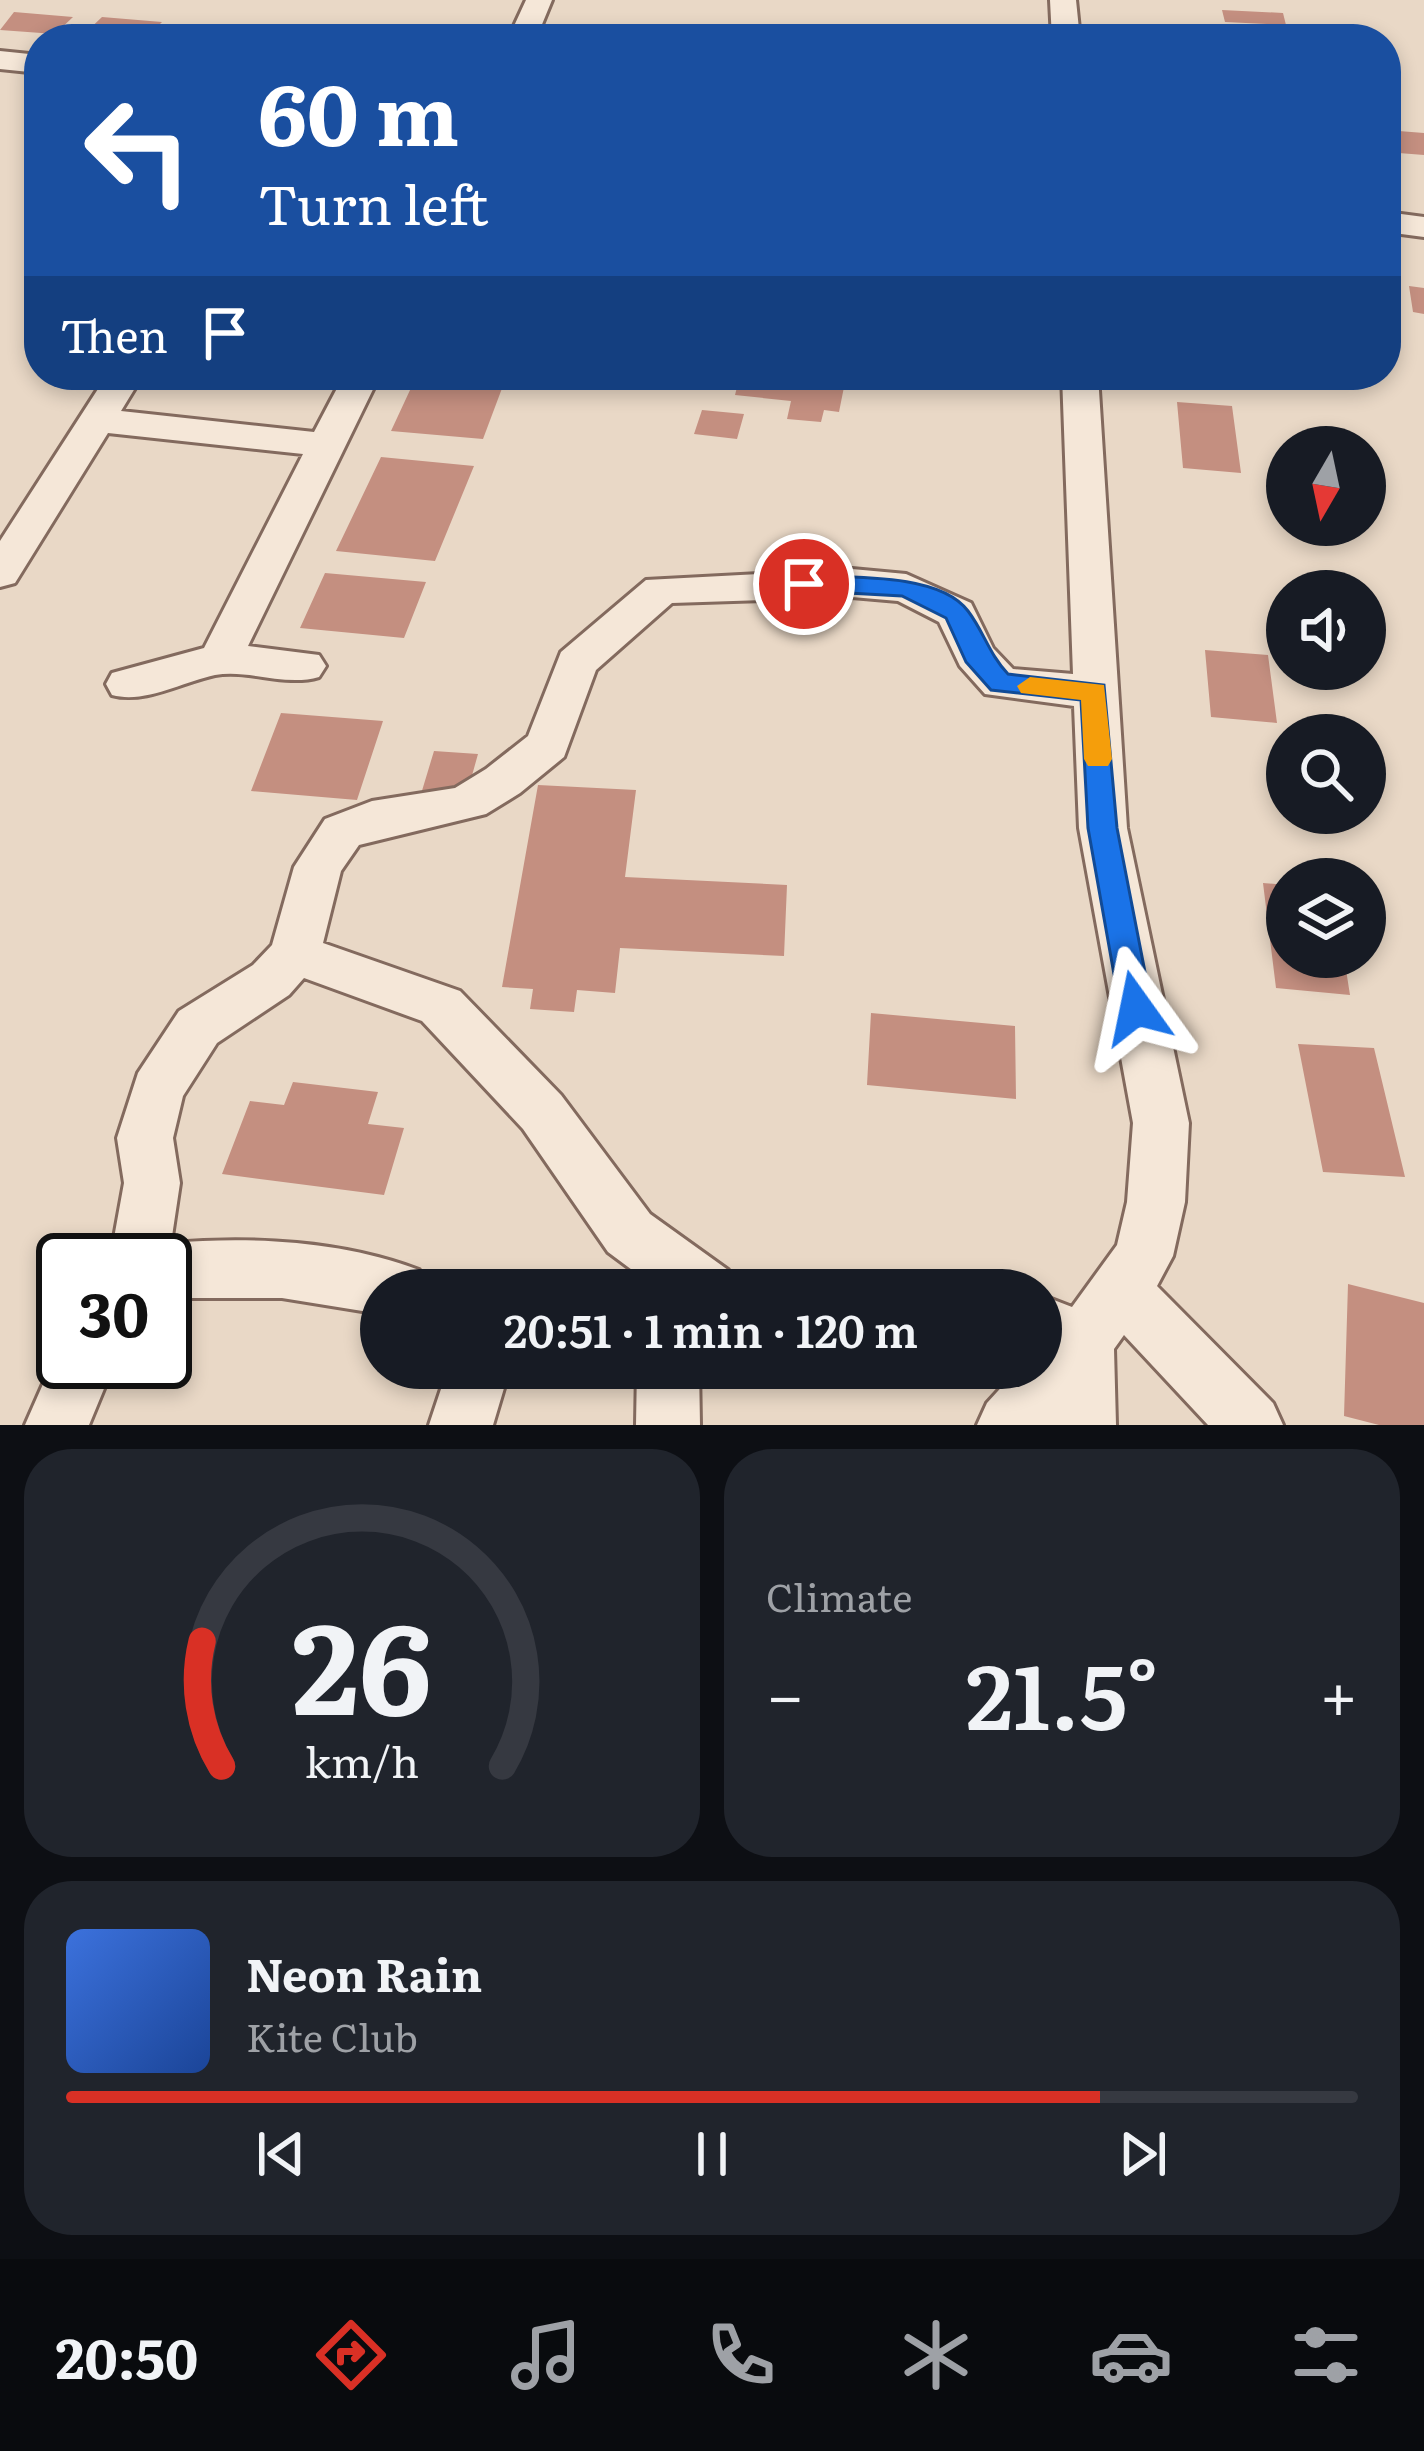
<!DOCTYPE html>
<html lang="en">
<head>
<meta charset="utf-8">
<style>
  body { margin:0; font-family:Literata,serif; background:#20242c; color:#f1f3f6; height:100vh; display:flex; flex-direction:column; font-size:45px; white-space:nowrap }
  * { box-sizing:border-box; margin:0 }
  p { font-size:39px; color:#9ea1a6 }
  .icon { flex:none; width:66px; height:66px; fill:none; stroke:currentColor; stroke-width:2; stroke-linecap:round; stroke-linejoin:round }
  .map { position:relative; height:1425px; overflow:hidden }
  .sheet { display:flex; flex-direction:column; gap:24px; padding:24px; background:#0d0f14; flex:1 }
  .sheet>* { flex:none }
  .top-card { position:absolute; left:24px; top:24px; width:1377px; height:366px; border-radius:48px; box-shadow:0 6px 18px #0003; background:#1a4fa0; color:#fff; overflow:hidden }
  .needle { width:78px; rotate:189deg }
  .fabs { position:absolute; left:1266px; top:426px; display:grid; gap:24px }
  .fabs a { display:grid; place-items:center; width:120px; height:120px; border-radius:50%; background:#171b24; box-shadow:0 6px 18px #0003; font-size:60px }
  .speed { position:absolute; left:36px; top:1233px; display:flex; gap:24px; font-size:60px; font-weight:700; text-align:center }
  .speed>* { display:grid; place-content:center; width:156px; height:156px; border-radius:50%; background:#171b24; box-shadow:0 6px 18px #0003; line-height:1 }
  .speed .limit { border:6px solid #111; border-radius:18px; background:#fff; color:#111 }
  .pin { position:absolute; display:grid; place-items:center; width:102px; height:102px; color:#fff; margin:-51px; border:6px solid #fff; border-radius:50%; box-shadow:0 3px 12px #0007 }
  .me { position:absolute; width:132px; margin:-66px; rotate:348deg; stroke-linejoin:round; filter:drop-shadow(0 0 9px #0008) }
  .turn { display:flex; align-items:center; gap:42px; height:252px; padding:0 36px; font-size:54px }
  .turn .icon { width:156px; height:156px; stroke-width:2.5 }
  .turn b { display:block; font-size:84px; line-height:102px }
  .then { display:flex; align-items:center; height:114px; padding:0 36px; background:#0003; gap:24px; font-size:45px }
  .big { font-size:90px; font-weight:600; line-height:1.1 }
  .sheet .card { flex:1; display:flex; flex-direction:column; justify-content:center; gap:18px; min-width:0; padding:0 42px; border-radius:48px; background:#20242c }
  .sheet .dial { align-items:center; gap:0 }
  .dial svg { height:312px; overflow:visible; fill:none; stroke:#363941; stroke-width:7; stroke-linecap:round; text-anchor:middle }
  .dial text { fill:#f1f3f6; stroke:none }
  .song { display:flex; align-items:center; gap:36px }
  .cover { width:144px; height:144px; border-radius:18px; background:linear-gradient(135deg,hsl(220 70% 55%),hsl(220 70% 35%)) }
  .played { height:12px; border-radius:6px; background:linear-gradient(90deg,#d93025 80%,#363941 80%) }
  .keys { display:flex; justify-content:space-around; direction:ltr }
  .heat { display:flex; justify-content:space-between; align-items:center; font-size:66px; direction:ltr }
  .sheet .tiles { flex:1; display:grid; gap:24px; grid-template-columns:1fr 1fr }
  .card:last-child { grid-column:span 2 }
  .trip { position:absolute; left:360px; top:1269px; width:702px; height:120px; border-radius:60px; background:#171b24; box-shadow:0 6px 18px #0003; font-weight:600; line-height:120px; text-align:center }
  .menu { display:flex; height:192px; justify-content:space-around; align-items:center; background:#090b0e; color:#9ea1a6 }
  .menu .icon { width:84px; height:84px }
  .menu .on { color:#d93025 }
  .menu b { font-size:54px; color:#f1f3f6 }
  .map>svg:first-child { display:block }
  .building { fill:#c48f80 }
  .lines { fill:none; stroke-linecap:round; stroke-linejoin:round }
  .minor-casing { stroke:#836a5e; stroke-width:6 }
  .minor { fill:#f5e7d8; fill-rule:evenodd }
  .route { fill:#1a73e8; stroke:#114b97; stroke-width:3 }
  .slow { fill:#f59e0b }
</style>
</head>
<body>
<div class="map">
<svg width="1424" height="1425" viewBox="0 0 1424 1425">
  <rect width="100%" height="100%" fill="#e9d8c6"/>
  <!-- building -->
  <path class="building" d="M 1222,10 L 1283,13 L 1286,25 L 1225,22 Z
    M 14,12 L 73,17 L 55,34 L 0,30 Z
    M 102,17 L 162,22 L 146,38 L 81,37 Z
    M 195,24 L 236,28 L 225,39 L 180,39 Z
    M 1158,31 L 1206,34 L 1207,39 L 1159,39 Z
    M 1386,130 L 1424,133 L 1424,155 L 1386,152 Z
    M 1409,286 L 1424,288 L 1424,314 L 1413,312 Z
    M 417,375 L 507,375 L 483,439 L 391,431 Z
    M 740,375 L 845,382 L 839,412 L 824,410 L 821,422 L 787,419 L 791,401 L 735,395 Z
    M 1177,402 L 1232,406 L 1241,473 L 1183,468 Z
    M 702,410 L 744,414 L 737,439 L 694,434 Z
    M 381,457 L 474,466 L 435,561 L 336,551 Z
    M 325,573 L 426,582 L 404,638 L 300,628 Z
    M 1205,650 L 1268,655 L 1277,723 L 1211,717 Z
    M 281,713 L 383,721 L 357,800 L 251,791 Z
    M 434,751 L 478,754 L 466,797 L 421,794 Z
    M 538,785 L 636,790 L 625,877 L 787,885 L 784,956 L 620,948 L 615,993 L 577,990 L 574,1012 L 530,1009 L 533,989 L 502,987 Z
    M 1263,883 L 1287,885 L 1287,957 L 1344,957 L 1350,995 L 1276,988 Z
    M 871,1013 L 1015,1026 L 1016,1099 L 867,1085 Z
    M 1298,1044 L 1374,1048 L 1405,1177 L 1323,1172 Z
    M 293,1082 L 378,1092 L 368,1124 L 404,1128 L 384,1195 L 222,1174 L 250,1101 L 284,1105 Z
    M 1348,1284 L 1424,1303 L 1424,1425 L 1379,1425 L 1344,1416 Z"/>
  <g class="lines">
    <defs>
      <path id="minor" d="M 526,0 L 552,0 L 536,39 L 508,39 Z
        M 1050,0 L 1076,0 L 1080,39 L 1052,39 Z
        M 0,51 L 39,55 L 39,73 L 0,69 Z
        M 1386,212 L 1424,217 L 1424,237 L 1386,232 Z
        M 107,375 L 143,375 L 121,411 L 314,432 L 344,375 L 380,375 L 248,646 L 319,655 L 326,666 L 319,677 C 285,687 249,669 215,675 C 182,682 145,704 112,695 L 106,684 L 112,673 L 204,648 L 303,454 L 108,433 L 15,583 L 0,587 L 0,541 Z
        M 1062,375 L 1098,375 L 1127,828 L 1189,1123 L 1185,1202 L 1173,1256 L 1157,1286 L 1273,1403 L 1283,1425 L 1208,1425 L 1124,1335 L 1114,1349 L 1116,1425 L 977,1425 L 987,1403 L 1019,1368 L 1041,1368 L 1041,1295 L 1072,1307 L 1117,1245 L 1127,1202 L 1133,1123 L 1079,828 L 1074,706 L 985,694 L 960,666 L 939,622 L 898,601 L 852,597 L 672,603 L 596,670 L 564,757 L 520,793 L 486,814 L 359,845 L 341,871 L 323,943 L 460,991 L 561,1095 L 650,1214 L 728,1270 L 737,1290 L 659,1290 L 608,1252 L 523,1129 L 422,1021 L 304,978 L 289,995 L 217,1043 L 183,1096 L 173,1138 L 180,1183 L 171,1243 C 252,1236 343,1241 419,1270 L 428,1290 L 381,1290 L 381,1314 L 282,1298 L 165,1298 L 165,1260 L 110,1260 L 124,1183 L 117,1138 L 138,1073 L 179,1011 L 253,965 L 272,945 L 294,867 L 325,819 L 372,801 L 455,788 L 486,769 L 528,736 L 561,652 L 646,580 L 852,569 L 906,574 L 971,603 L 993,648 L 1013,669 L 1073,674 Z
        M 62,1341 L 63,1362 L 115,1362 L 89,1425 L 25,1425 Z
        M 448,1368 L 510,1368 L 493,1425 L 429,1425 Z
        M 637,1368 L 699,1368 L 700,1425 L 636,1425 Z"/>
    </defs>
    <!-- minor casing -->
    <use href="#minor" class="minor-casing"/>
    <!-- minor -->
    <use href="#minor" class="minor"/>
  </g>
  <!-- route -->
  <path class="route" d="M 804,576 C 848,578 939,572 968,611 C 984,632 989,654 1008,674 L 1104,685 L 1117,828 L 1152,1008 L 1148,1017 L 1125,1017 L 1120,1008 L 1088,828 L 1081,700 L 991,690 L 966,662 L 946,618 L 902,596 L 795,590 L 795,579 Z"/>
  <!-- slow -->
  <path class="slow" d="M 1030,677 L 1104,685 L 1112,759 L 1108,766 L 1088,766 L 1084,759 L 1081,700 L 1021,693 L 1017,686 Z"/>
</svg>
<div class="fabs">
<a><svg class="needle" viewBox="-14 -14 28 28"><path d="M0-13l5 13h-10z" fill="#e53935"/><path d="M0 13l5-13h-10z" fill="#9ea1a6"/></svg></a>
<a><svg class="icon" aria-label="sound" viewBox="0 0 24 24"><path d="M4 9h4l5-4v14l-5-4H4zM17 9q2 3 0 6"/></svg></a>
<a><svg class="icon" aria-label="search" viewBox="0 0 24 24"><circle cx="10" cy="10" r="6"/><path d="M15 15l6 6"/></svg></a>
<a><svg class="icon" aria-label="layers" viewBox="0 0 24 24"><path d="M12 4l9 5-9 5-9-5zM3 14l9 5 9-5"/></svg></a>
</div>
<div class="speed"><div class="limit">30</div></div>
<div class="pin" style="left:804px;top:584px;background:#d93025"><svg class="icon" aria-label="arrive" viewBox="0 0 24 24"><path d="M6 21V4h12l-3 4 3 4H6"/></svg></div>
<svg class="me" style="left:1136px;top:1008px" viewBox="-20 -20 40 40"><path d="M0-17L14 15 0 8-14 15z" fill="#1a73e8" stroke="#fff" stroke-width="4"/></svg>
<div class="trip">20:51 · 1 min · 120 m</div>
<div class="top-card">
<div class="turn"><svg class="icon" aria-label="left" viewBox="0 0 24 24"><path d="M17 20v-9H6M10 6l-5 5 5 5"/></svg><div><b>60 m</b>Turn left</div></div>
<div class="then">Then<svg class="icon" aria-label="arrive" viewBox="0 0 24 24"><path d="M6 21V4h12l-3 4 3 4H6"/></svg></div>
</div>
</div>
<section class="sheet">
<div class="tiles">
<div class="card dial"><svg viewBox="0 0 100 80">
<path d="M14 69A42 42 0 1 1 86 69"/>
<path d="M14 69A42 42 0 0 1 9 37" stroke="#d93025"/>
<text x="50" y="56" font-size="32" font-weight="700">26</text>
<text x="50" y="72" font-size="11">km/h</text>
</svg></div>
<div class="card"><p>Climate</p>
<div class="heat"><a>−</a><b class="big">21.5°</b><a>+</a></div>
</div>
<div class="card">
<div class="song"><i class="cover"></i><div><b>Neon Rain</b><p>Kite Club</p></div></div>
<div class="played"></div>
<div class="keys"><svg class="icon" aria-label="previous" viewBox="0 0 24 24"><path d="M18 5L8 12l10 7zM5 5v14"/></svg><svg class="icon" aria-label="pause" viewBox="0 0 24 24"><path d="M8 5v14M16 5v14"/></svg><svg class="icon" aria-label="next" viewBox="0 0 24 24"><path d="M6 5l10 7-10 7zM19 5v14"/></svg></div>
</div>
</div>
</section>
<nav class="menu">
<b>20:50</b>
<svg class="icon on" aria-label="directions" viewBox="0 0 24 24"><path d="M12 3l9 9-9 9-9-9zM9 14v-3h6M13 9l2 2-2 2"/></svg>
<svg class="icon" aria-label="music" viewBox="0 0 24 24"><path d="M9 18V5l10-2v13"/><circle cx="6" cy="18" r="3"/><circle cx="16" cy="16" r="3"/></svg>
<svg class="icon" aria-label="phone" viewBox="0 0 24 24"><path d="M5 4h4l2 5-3 2q2 4 5 5l2-3 5 2v4C11 20 4 13 5 4z"/></svg>
<svg class="icon" aria-label="climate" viewBox="0 0 24 24"><path d="M12 3v18M4 7l16 10M4 17L20 7"/></svg>
<svg class="icon" aria-label="car" viewBox="0 0 24 24"><path d="M5 17H2v-5l4-1 3-4h7l3 4 3 1v5h-3M9 17h6M6 11h13"/><circle cx="7" cy="17" r="2"/><circle cx="17" cy="17" r="2"/></svg>
<svg class="icon" aria-label="filters" viewBox="0 0 24 24"><path d="M4 7h16M4 17h16"/><circle cx="9" cy="7" r="2"/><circle cx="15" cy="17" r="2"/></svg>
</nav>
</body>
</html>
